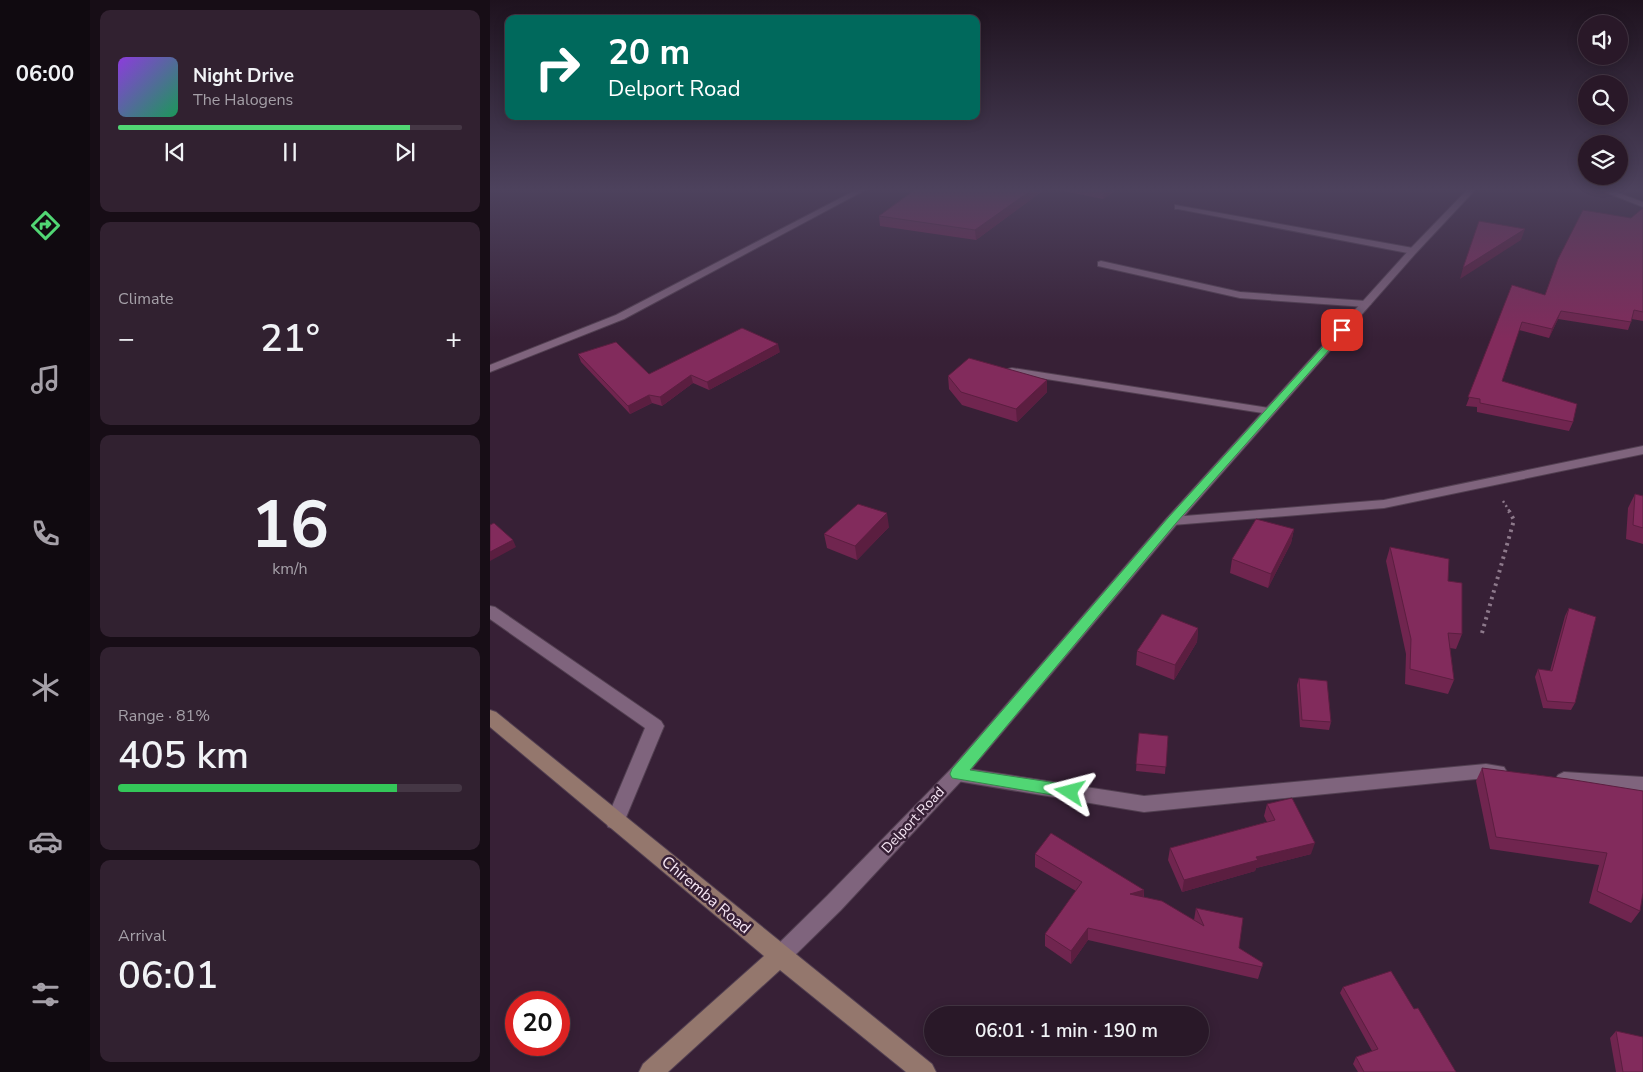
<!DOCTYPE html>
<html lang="en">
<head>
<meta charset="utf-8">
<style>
  body { margin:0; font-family:"Nunito Sans",sans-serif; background:#312130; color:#f1f3f6; height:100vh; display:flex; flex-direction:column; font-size:19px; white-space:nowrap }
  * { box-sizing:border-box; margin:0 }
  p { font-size:16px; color:#a5a0a8 }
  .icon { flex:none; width:28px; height:28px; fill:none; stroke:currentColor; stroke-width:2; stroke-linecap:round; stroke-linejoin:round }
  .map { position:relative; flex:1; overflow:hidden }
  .sheet { display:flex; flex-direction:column; gap:10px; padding:10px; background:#170d16; width:400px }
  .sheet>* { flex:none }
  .hud { position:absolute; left:15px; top:15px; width:475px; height:105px; border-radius:10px; box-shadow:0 2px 12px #0003,0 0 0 1px #453745; background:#00695c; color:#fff; overflow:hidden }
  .controls { position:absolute; left:1088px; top:15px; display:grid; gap:10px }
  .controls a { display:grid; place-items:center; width:50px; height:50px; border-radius:50%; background:#291828; box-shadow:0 2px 12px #0003,0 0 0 1px #453745; font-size:25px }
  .speed { position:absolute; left:15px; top:991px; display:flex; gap:10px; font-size:25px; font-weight:700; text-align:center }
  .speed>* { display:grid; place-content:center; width:65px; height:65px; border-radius:50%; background:#291828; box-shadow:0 2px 12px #0003,0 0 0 1px #453745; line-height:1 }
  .speed .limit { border:8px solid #d22; background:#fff; color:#111 }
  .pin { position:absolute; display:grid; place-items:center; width:42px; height:42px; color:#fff; margin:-21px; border-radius:10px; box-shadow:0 2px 8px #0006 }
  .me { position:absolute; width:55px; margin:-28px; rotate:279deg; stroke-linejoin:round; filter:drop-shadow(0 0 4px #0008) }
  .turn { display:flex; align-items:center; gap:18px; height:105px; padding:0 20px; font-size:22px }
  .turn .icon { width:65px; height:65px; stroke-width:2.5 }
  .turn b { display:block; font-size:35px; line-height:42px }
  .big { font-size:38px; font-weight:600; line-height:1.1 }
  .sheet .tile { flex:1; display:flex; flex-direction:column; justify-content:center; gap:8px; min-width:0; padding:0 18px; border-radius:10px; background:#312130 }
  .sheet .dial { align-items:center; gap:0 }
  .dial b { font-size:65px; line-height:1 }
  .song { display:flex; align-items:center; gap:15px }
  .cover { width:60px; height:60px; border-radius:8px; background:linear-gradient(135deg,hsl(270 70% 55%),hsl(150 70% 35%)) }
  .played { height:5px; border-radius:2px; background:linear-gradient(90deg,#51d674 85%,#453745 85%) }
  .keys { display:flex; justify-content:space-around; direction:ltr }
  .heat { display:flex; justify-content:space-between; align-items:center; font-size:28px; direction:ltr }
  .charge { height:8px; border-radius:4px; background:linear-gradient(90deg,#34c759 81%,#453745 0) }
  .trip { position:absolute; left:434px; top:1006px; width:285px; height:50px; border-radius:25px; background:#291828; box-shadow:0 2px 12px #0003,0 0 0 1px #453745; font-weight:600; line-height:50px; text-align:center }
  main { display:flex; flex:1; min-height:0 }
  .menu { display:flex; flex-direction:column; width:90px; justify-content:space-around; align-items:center; background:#100a10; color:#a5a0a8 }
  .menu .icon { width:35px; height:35px }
  .menu .selected { color:#51d674 }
  .menu b { font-size:22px; color:#f1f3f6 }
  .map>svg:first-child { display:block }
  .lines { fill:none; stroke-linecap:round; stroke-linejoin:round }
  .service-casing { stroke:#523f51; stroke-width:2 }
  .minor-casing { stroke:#523f51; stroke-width:2 }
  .tertiary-casing { stroke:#523f51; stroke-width:2 }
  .secondary-casing { stroke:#523f51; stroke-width:2 }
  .path-far1 { stroke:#8d798b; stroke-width:2.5; stroke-dasharray:2 3; stroke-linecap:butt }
  .path { stroke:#8d798b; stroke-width:4; stroke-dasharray:2.5 4.5; stroke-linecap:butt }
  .service { fill:#7f647d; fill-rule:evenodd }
  .minor { fill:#7f647d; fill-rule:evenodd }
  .tertiary { fill:#7f647d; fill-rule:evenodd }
  .secondary { fill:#94776d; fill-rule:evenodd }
  .wall { fill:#70254f }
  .shaded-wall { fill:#5b1e40 }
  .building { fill:#822b5c; stroke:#5b1e40 }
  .route { fill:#51d674; stroke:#358b4b }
  .labels { text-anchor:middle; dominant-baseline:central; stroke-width:5; stroke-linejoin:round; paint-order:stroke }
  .street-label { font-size:14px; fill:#f8e8f6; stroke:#372036 }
  .near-street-label { font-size:16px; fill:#f8e8f6; stroke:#372036 }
</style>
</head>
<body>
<main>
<nav class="menu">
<b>06:00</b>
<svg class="icon selected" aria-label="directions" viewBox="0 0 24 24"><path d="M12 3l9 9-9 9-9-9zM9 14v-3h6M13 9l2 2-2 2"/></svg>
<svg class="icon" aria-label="music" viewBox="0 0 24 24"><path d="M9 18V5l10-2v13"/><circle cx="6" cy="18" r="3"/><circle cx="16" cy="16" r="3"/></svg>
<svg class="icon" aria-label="phone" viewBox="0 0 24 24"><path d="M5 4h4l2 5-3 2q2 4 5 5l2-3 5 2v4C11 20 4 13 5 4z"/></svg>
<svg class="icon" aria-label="climate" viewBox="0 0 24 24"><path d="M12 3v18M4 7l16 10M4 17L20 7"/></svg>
<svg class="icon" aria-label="car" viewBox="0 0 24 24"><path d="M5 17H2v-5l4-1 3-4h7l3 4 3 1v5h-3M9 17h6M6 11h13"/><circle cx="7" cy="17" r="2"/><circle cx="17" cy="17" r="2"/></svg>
<svg class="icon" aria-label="filters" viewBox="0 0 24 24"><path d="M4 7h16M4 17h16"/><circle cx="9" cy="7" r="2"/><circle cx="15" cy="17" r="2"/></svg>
</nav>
<section class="sheet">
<div class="tile">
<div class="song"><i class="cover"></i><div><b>Night Drive</b><p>The Halogens</p></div></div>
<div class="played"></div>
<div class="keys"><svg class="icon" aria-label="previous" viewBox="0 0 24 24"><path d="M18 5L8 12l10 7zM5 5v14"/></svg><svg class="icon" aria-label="pause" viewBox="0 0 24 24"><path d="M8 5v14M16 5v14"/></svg><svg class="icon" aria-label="next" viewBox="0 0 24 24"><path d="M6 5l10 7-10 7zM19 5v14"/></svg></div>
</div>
<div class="tile"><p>Climate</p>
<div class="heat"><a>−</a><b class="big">21°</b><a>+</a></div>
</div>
<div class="tile dial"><b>16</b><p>km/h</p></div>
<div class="tile"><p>Range · 81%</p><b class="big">405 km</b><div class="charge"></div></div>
<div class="tile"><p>Arrival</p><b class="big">06:01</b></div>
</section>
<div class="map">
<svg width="1153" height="1072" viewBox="0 0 1153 1072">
  <rect width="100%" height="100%" fill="#372036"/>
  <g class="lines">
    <defs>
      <path id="service" d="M 1107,189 L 1117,189 L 1153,202 L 1153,207 Z
        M 685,205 L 923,248 L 927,251 L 923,254 L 688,209 L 685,209 Z
        M 611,261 L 750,292 L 876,301 L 881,304 L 876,307 L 750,298 L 608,266 L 608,262 Z
        M 522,368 L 779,408 L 785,411 L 779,414 L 518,373 L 517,371 L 518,369 Z
        M 996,764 L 1014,767 L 1017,772 L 1014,777 L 1008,779 L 996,778 L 654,812 L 467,781 L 461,779 L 458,774 L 461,769 L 467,767 L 654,796 Z
        M 1074,772 L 1153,777 L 1153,793 L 1074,788 L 1068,785 L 1065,780 L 1068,775 Z"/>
      <path id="minor" d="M 368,189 L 377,189 L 134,319 L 0,372 L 0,365 L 126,315 Z
        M 1153,446 L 1153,454 L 894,508 L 682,525 L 675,521 L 682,517 L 894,500 Z
        M 0,606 L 5,607 L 171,721 L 174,726 L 132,827 L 125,829 L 118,827 L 116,821 L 155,728 L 0,619 Z"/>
      <path id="tertiary" d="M 978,189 L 986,189 L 926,253 L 687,524 L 473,779 L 351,910 L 296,964 L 289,967 L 282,964 L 278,957 L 282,950 L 337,896 L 461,769 L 677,518 L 920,249 Z"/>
      <path id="secondary" d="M 0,710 L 6,712 L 442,1064 L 446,1072 L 416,1072 L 290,970 L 178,1072 L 149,1072 L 153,1064 L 274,956 L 0,727 Z"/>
    </defs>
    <!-- service casing -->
    <use href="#service" class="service-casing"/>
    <!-- minor casing -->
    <use href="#minor" class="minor-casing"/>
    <!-- tertiary casing -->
    <use href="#tertiary" class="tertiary-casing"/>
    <!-- secondary casing -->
    <use href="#secondary" class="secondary-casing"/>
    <!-- path-far1 -->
    <path class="path-far1" d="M 1013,501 L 1020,512"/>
    <!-- path -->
    <path class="path" d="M 992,633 L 1024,520 L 1019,511"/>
    <!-- service -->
    <use href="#service" class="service"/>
    <!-- minor -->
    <use href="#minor" class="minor"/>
    <!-- tertiary -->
    <use href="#tertiary" class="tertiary"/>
    <!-- secondary -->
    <use href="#secondary" class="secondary"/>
  </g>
  <!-- wall -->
  <path class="wall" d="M 422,189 L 555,189 L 486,240 L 390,226 L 389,216 L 425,189 Z
    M 563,189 L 628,189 L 613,199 Z
    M 1153,208 L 1153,321 L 1142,319 L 1138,330 L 1068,319 L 1059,338 L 1029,330 L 1012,381 L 1083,422 L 1079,431 L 987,412 L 987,407 L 976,406 L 1022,285 L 1055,295 Z
    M 290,352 L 219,390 L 203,383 L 172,406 L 162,403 L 140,414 L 91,362 L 88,354 L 159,374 Z
    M 458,376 L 557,380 L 557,392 L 527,422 L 472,405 L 459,389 Z
    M 1145,494 L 1153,496 L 1153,544 L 1136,539 L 1138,508 Z
    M 399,527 L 367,560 L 337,548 L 334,534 Z
    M 804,529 L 801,543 L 778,588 L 740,573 L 742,559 Z
    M 900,547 L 958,581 L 972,634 L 966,649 L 960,648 L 964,680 L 958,694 L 915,684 L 916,654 L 896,561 Z
    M 1079,608 L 1085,703 L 1081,710 L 1053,708 L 1045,677 L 1048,669 L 1060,671 L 1075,616 Z
    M 708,628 L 707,642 L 684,680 L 646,665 L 647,651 Z
    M 809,678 L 841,722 L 839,730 L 810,727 L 807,685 Z
    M 649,733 L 678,736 L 675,774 L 646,771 Z
    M 992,768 L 1078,779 L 1150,911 L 1141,923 L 1099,903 L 1109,865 L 1000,849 L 986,781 Z
    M 777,804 L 821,854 L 766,868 L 765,871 L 692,892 L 678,860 L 680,848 L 777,822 L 774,816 Z
    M 545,854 L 654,890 L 654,897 L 704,920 L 706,908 L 749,948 L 773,963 L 768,979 L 598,940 L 581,964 L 555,946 L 555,934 L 586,891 L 545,867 Z
    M 853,987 L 924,1009 L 966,1072 L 868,1072 L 863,1064 L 866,1057 L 882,1051 L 850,993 Z
    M 1126,1031 L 1153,1072 L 1126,1072 L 1120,1038 Z"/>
  <!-- shaded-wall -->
  <path class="shaded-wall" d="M 0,189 L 8,189 L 0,191 Z
    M 543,189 L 555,189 L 486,240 L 485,230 Z
    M 615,189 L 628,189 L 613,199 L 614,190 Z
    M 1035,229 L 1031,240 L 970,279 L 973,268 Z
    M 1071,311 L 1068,319 L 1059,338 L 1062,329 Z
    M 288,344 L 290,352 L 219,390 L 217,382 Z
    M 201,375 L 203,383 L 172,406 L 170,397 Z
    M 557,380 L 557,392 L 527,422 L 526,409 Z
    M 159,395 L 162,403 L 140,414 L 138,406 Z
    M 397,513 L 399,527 L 367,560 L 365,546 Z
    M 804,529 L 801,543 L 778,588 L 781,574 Z
    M 23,540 L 26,547 L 0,561 L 0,552 Z
    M 708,628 L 707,642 L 684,680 L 685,665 Z
    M 825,843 L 821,854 L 766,868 L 765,871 L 692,892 L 694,880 L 766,857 Z
    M 654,890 L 653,903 L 640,894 Z
    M 598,928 L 598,940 L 581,964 L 581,951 Z"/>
  <!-- building -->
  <path class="building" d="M 426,189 L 543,189 L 485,230 L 389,216 Z
    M 1153,208 L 1153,312 L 1144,310 L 1141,322 L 1071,311 L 1062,329 L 1032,322 L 1012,381 L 1087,404 L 1083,422 L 990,403 L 990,399 L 978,397 L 1022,285 L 1055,295 L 1068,259 L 1093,210 L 1141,218 Z
    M 989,221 L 1035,229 L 973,268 Z
    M 252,328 L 288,344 L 217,382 L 201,375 L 170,397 L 159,395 L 138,406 L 88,354 L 126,342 L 159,374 Z
    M 479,358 L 557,380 L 526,409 L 471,392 L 458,376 Z
    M 1145,494 L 1153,496 L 1153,528 L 1143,525 Z
    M 368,504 L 397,513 L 365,546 L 334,534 Z
    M 766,519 L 804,529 L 781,574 L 742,559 Z
    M 4,523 L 23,540 L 0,552 L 0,525 Z
    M 900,547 L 959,559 L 958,581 L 972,583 L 972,634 L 958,633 L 964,680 L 920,669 L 921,639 Z
    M 1079,608 L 1106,617 L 1085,703 L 1057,701 L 1048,669 L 1062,671 Z
    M 672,614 L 708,628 L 685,665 L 647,651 Z
    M 809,678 L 837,681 L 841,722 L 812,720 Z
    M 649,733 L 678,736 L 676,767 L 646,764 Z
    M 992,768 L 1078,779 L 1153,791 L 1153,893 L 1150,911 L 1107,891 L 1117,853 L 1006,837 Z
    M 802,798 L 825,843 L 766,857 L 768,860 L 694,880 L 680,848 L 785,820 L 777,804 Z
    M 561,833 L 654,890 L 640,894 L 672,901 L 714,926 L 706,908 L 753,918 L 749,948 L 773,963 L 772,967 L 598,928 L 581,951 L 555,934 L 592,882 L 545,854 Z
    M 901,971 L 924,1009 L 928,1008 L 966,1072 L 874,1072 L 866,1057 L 888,1049 L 853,987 Z
    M 1126,1031 L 1153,1037 L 1153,1072 L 1133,1072 Z"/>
  <!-- sky -->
  <linearGradient id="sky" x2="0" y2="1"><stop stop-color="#1e121e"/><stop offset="0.56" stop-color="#4d425d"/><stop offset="1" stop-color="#4d425d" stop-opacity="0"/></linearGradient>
  <rect width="1153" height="339" fill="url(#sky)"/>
  <!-- route -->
  <path class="route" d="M 852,328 L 856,330 L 855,332 L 686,523 L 480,770 L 580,785 L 585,787 L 587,792 L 585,796 L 580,798 L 462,778 L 460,774 L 462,769 L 678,518 L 849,329 Z"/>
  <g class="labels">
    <!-- street labels -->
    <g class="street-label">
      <text transform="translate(423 820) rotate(-47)">Delport Road</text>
    </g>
    <!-- near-street labels -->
    <g class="near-street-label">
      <text transform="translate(216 895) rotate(40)">Chiremba Road</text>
    </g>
  </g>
</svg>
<div class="controls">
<a><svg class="icon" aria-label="sound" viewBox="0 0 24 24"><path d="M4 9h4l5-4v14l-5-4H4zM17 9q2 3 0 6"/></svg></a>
<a><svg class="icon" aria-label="search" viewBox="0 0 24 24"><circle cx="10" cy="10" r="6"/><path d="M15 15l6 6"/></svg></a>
<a><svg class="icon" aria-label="layers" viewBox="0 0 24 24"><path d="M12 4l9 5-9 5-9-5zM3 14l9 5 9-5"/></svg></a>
</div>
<div class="speed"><div class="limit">20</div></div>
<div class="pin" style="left:852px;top:330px;background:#d93025"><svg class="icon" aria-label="arrive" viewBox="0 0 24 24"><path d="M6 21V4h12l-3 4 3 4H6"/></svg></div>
<svg class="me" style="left:580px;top:792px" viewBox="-20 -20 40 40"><path d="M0-17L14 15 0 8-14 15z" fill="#51d674" stroke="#fff" stroke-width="4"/></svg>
<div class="trip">06:01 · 1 min · 190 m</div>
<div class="hud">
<div class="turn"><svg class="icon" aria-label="right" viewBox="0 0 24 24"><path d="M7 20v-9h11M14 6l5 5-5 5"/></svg><div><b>20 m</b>Delport Road</div></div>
</div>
</div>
</main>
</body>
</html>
